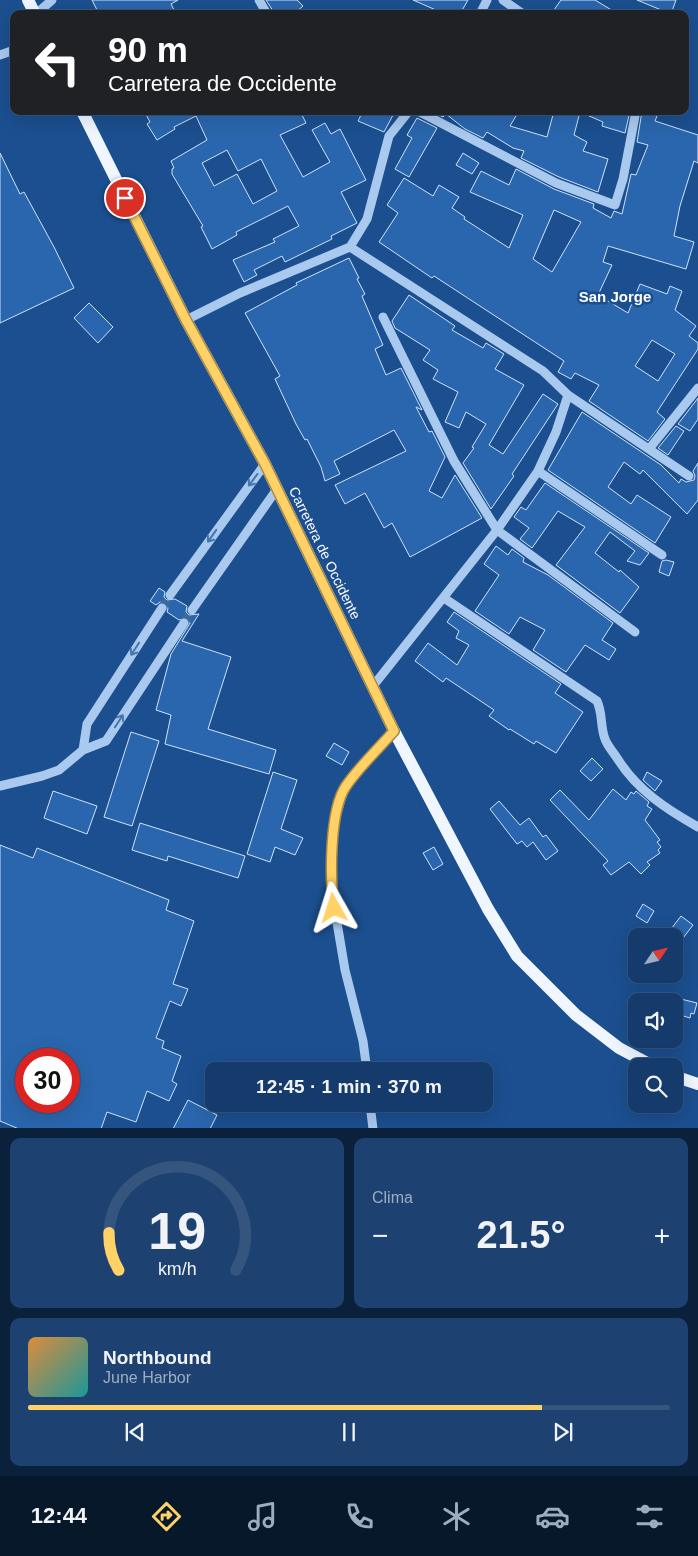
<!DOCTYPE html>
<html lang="es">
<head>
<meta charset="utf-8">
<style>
  body { margin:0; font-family:Arial,sans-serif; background:#1d4271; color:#f1f3f6; height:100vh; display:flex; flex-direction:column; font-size:19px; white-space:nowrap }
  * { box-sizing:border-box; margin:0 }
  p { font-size:16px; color:#9dadc1 }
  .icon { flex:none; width:28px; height:28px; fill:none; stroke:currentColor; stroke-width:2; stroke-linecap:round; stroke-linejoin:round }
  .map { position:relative; height:1128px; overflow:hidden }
  .side { display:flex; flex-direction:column; gap:10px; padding:10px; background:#0b203b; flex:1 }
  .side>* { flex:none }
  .top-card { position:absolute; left:10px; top:10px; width:679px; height:105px; border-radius:10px; box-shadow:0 5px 20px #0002,0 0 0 1px #33557e; background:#202124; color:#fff; overflow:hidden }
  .needle { width:32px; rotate:55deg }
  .buttons { position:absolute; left:628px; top:928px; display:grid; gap:10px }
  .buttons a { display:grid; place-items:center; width:55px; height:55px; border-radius:10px; background:#143b6b; box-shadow:0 5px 20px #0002,0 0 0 1px #33557e; font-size:25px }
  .speed { position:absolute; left:15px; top:1048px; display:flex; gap:10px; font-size:25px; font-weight:700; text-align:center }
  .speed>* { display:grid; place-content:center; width:65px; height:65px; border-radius:50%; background:#143b6b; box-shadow:0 5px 20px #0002,0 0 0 1px #33557e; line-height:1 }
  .speed .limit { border:8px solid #d22; background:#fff; color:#111 }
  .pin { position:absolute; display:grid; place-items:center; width:42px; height:42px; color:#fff; margin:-21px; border:2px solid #fff; border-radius:50%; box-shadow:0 1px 5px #0007 }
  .me { position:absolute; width:55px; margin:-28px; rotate:354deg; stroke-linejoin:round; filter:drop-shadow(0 0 4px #0008) }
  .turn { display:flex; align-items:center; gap:18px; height:105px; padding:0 15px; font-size:22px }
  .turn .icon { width:65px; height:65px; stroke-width:2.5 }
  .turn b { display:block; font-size:35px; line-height:42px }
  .big { font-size:38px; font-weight:700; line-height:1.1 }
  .side .tile { flex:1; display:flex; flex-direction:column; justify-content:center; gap:8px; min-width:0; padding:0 18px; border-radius:10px; background:#1d4271 }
  .side .dial { align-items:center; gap:0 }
  .dial svg { height:130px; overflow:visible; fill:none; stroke:#33557e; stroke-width:7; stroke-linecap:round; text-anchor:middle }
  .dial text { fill:#f1f3f6; stroke:none }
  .song { display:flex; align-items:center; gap:15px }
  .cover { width:60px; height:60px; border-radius:8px; background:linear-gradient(135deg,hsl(30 70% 55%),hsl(180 70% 35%)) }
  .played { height:5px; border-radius:2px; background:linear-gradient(90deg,#ffd166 80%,#33557e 80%) }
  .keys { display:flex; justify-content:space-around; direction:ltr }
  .heat { display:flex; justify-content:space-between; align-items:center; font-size:28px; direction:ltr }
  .side .tiles { flex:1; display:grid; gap:10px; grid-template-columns:1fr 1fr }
  .tile:last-child { grid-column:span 2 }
  .trip { position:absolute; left:205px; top:1062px; width:288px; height:50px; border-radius:10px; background:#143b6b; box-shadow:0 5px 20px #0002,0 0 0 1px #33557e; font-weight:700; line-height:50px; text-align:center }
  .dock { display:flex; height:80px; justify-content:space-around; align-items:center; background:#08182b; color:#9dadc1 }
  .dock .icon { width:35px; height:35px }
  .dock .current { color:#ffd166 }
  .dock b { font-size:22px; color:#f1f3f6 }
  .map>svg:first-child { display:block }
  .building { fill:#2a66ad; stroke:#cfe3fa; fill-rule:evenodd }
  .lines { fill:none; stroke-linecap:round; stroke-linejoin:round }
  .minor-tunnel { stroke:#3d69a0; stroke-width:9; stroke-dasharray:9 4.5; stroke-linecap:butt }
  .minor { stroke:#a9c9ee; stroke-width:9 }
  .major { stroke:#f0f6ff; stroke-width:12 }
  .oneway { stroke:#4674ac }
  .route-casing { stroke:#a68842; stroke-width:12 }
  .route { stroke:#ffd166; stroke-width:9 }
  .labels { text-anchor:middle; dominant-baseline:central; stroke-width:5; stroke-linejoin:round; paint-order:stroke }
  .street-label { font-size:14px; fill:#fff; stroke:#1b4f8f }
  .neighbourhood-label { font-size:15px; font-weight:bold; fill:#fff; stroke:#1b4f8f }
</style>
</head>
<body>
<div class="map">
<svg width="698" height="1129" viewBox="0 0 698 1129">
  <rect width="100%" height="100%" fill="#1b4f8f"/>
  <!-- building -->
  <path class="building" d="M 92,0 L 178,0 L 171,4 L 176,14 L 162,14 L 159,10 L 152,14 L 99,14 Z
    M 266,0 L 297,0 L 303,6 L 294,14 L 275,14 Z
    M 413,0 L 468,0 L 460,14 L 445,14 Z
    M 561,0 L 595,0 L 618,14 L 551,14 Z
    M 637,0 L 676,0 L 671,14 Z
    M 144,111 L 300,111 L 306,123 L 280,135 L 303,177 L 330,162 L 312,130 L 325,123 L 331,134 L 340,129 L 366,180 L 341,192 L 357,223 L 331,236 L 332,239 L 285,262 L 282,256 L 254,270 L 257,275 L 244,282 L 233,260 L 275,242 L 273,239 L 299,226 L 288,206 L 236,232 L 237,235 L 212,249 L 201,227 L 203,226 L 172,174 L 172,169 L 174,168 L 171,161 L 207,140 L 196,116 L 174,127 L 175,129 L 157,140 L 147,124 L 150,122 ZM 227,150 L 238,171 L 261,159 L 277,191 L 253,204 L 237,174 L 214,186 L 202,163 Z
    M 363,111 L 384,111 L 393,115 L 384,132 L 358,121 Z
    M 432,111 L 519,111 L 510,126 L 547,137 L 554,111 L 630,111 L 625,133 L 602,126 L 603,122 L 580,112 L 574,135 L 587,142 L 583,151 L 608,159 L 598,192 L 559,177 L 521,158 L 524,151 L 513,148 L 487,132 L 483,138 L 465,129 L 446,114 L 443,117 Z
    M 642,111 L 659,111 L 655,121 L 698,135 L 698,163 L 694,161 L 680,206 L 674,236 L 694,242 L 686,269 L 608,246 L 603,262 L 612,265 L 598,295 L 628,313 L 640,284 L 667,294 L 670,286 L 682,291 L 675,310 L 696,326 L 689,336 L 698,343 L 698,349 L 657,412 L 665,419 L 648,441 L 589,401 L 599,385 L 575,373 L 571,379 L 558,372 L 564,361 L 434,276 L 432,278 L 379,242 L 398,213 L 387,205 L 404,178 L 433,196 L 439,185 L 459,197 L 452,208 L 465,217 L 464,219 L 509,248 L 523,215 L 470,192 L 481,171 L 509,185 L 516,169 L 554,189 L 594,204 L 593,208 L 611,218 L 614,211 L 622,214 L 631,174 L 636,175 L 648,145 L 637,142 ZM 554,210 L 581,222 L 552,272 L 533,259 ZM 652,340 L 675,354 L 658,381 L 635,366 Z
    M 417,118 L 437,128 L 409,177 L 395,169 L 412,138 L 407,135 Z
    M 0,153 L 20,194 L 24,192 L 54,247 L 74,288 L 0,323 Z
    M 463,153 L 479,163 L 472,174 L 456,165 Z
    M 349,258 L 359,278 L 357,279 L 365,294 L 362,296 L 383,345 L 375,349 L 386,375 L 401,368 L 422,410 L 416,407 L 429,432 L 432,431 L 445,457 L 429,491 L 442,498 L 455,475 L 482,518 L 410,557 L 392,523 L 384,528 L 365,493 L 345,504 L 335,485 L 406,451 L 394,430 L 334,461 L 340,474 L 325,481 L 321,467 L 307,439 L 305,440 L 296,424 L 275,379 L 280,376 L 245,313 L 297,285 L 296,283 Z
    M 409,295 L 455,326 L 452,330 L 483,348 L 486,343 L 504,354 L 495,369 L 524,385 L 489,445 L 503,454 L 543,394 L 558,404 L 512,474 L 514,476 L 491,509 L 463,463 L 474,448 L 472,447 L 486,424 L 466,412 L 459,428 L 445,422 L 458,392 L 433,379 L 438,370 L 423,360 L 430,350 L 395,328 L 392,321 Z
    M 89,303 L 113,327 L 98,343 L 74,318 Z
    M 698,398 L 698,419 L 690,431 L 678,424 Z
    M 582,412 L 661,465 L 679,483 L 681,479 L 686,482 L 694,480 L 695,476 L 693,471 L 698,463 L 698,500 L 687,514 L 643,470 L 640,474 L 624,462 L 608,487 L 631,504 L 637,495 L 671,517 L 655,543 L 548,470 Z
    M 676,426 L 684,431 L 668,455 L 658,448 Z
    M 545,483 L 649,553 L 640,565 L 627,561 L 635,551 L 610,532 L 595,553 L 619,572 L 620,570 L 639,587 L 620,613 L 556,565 L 585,527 L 558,511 L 532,548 L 520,539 L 529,528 L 514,517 L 521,507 L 526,510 Z
    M 496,546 L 508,555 L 512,549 L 524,558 L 523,562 L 548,575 L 613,623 L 602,640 L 616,649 L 609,660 L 585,645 L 566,672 L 533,650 L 545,630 L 520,617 L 509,634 L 475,611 L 499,575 L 484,564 Z
    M 666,560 L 674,562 L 669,576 L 659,572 L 662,561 Z
    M 159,588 L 165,592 L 164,597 L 167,600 L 175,599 L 187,606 L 186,612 L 189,615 L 199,614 L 182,641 L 231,657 L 208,729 L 276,750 L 269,774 L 165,744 L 171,715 L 156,710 L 171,654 L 190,623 L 187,618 L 179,620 L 167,612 L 168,608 L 165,603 L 160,602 L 156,605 L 150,601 Z
    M 454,612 L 561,684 L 555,693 L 583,712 L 556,753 L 536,741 L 534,744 L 510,729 L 509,730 L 489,716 L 494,710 L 446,678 L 443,682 L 415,661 L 428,643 L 457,665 L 469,645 L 456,638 L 459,631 L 447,622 Z
    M 131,732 L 159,741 L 132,826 L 104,817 Z
    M 334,743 L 349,752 L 342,765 L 326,756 Z
    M 592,758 L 603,769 L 591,781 L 580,771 Z
    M 273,772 L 297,780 L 281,829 L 303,838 L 295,855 L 275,847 L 270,862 L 247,854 Z
    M 647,772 L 662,781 L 655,791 L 643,780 Z
    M 613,789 L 626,800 L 631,792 L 634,794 L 636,791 L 649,802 L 647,806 L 652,809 L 645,820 L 660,840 L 657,842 L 661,847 L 658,850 L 660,853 L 647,862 L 650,865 L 641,874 L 629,862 L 611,875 L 603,865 L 608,861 L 550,800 L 560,790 L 589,820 Z
    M 53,791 L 97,806 L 87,834 L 44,818 Z
    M 499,801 L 520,825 L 529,818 L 543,837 L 546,835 L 558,851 L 546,860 L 533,842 L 527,847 L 522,841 L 517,844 L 490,809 Z
    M 140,823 L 245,856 L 238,878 L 168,856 L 167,861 L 132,850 Z
    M 0,845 L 33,858 L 37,848 L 169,900 L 166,910 L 194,921 L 173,984 L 188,989 L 181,1006 L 170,1001 L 156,1038 L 164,1041 L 162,1048 L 181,1056 L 172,1081 L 177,1084 L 169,1101 L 147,1091 L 136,1122 L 107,1112 L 101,1129 L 19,1129 L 0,1121 ZM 26,1059 L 69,1059 L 69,1101 L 26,1101 Z
    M 434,847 L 443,864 L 433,870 L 423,853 Z
    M 643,904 L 654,911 L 647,923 L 636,916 Z
    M 681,916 L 693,925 L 680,942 L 668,933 Z
    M 681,999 L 697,1003 L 694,1014 L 691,1013 L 690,1018 L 677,1014 Z
    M 188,1100 L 217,1115 L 210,1129 L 173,1129 Z"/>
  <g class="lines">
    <!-- minor-tunnel -->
    <path class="minor-tunnel" d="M 162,608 L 170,595
      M 184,623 L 192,610"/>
    <!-- minor -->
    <path class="minor" d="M 259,0 L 267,14
      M 503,0 L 523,14
      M 36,14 L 52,0
      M 480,14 L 487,0
      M 0,55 L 14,50
      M 418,111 L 556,183 L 615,205 L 623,179 L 636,111
      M 350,247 L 543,371 L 568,395 L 556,432 L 538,471 L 497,530 L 373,686
      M 383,317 L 454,461 L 497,530 L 635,632
      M 186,320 L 240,293 L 350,247 L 367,219 L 389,136 L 409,111
      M 568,395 L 689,476
      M 649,449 L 698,388
      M 538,471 L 662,555
      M 170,595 L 265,464
      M 444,598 L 597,701 C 603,714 600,726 605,739 C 607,745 613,752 617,758 C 637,790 666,809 698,827
      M 192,610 L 277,489
      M 83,750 L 87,724 L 162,608
      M 0,786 L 42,776 L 59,770 L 83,750 L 106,741 L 184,623
      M 367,1071 L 363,1041 L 345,970 L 332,893 L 332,849 L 335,821 L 344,788 L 394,731
      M 370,1104 L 373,1129"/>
    <!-- major -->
    <path class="major" d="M 28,0 L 35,14
      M 82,111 L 186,320 L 265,464 L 394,731 L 488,909 L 517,956 L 576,1015 L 619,1048 L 653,1066
      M 674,1076 L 698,1084"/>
  </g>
  <!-- one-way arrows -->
  <defs><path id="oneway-shaft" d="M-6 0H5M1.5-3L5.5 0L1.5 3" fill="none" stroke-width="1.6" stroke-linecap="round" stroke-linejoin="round" transform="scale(1.25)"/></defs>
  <g class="oneway">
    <use href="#oneway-shaft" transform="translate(253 480) rotate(127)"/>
    <use href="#oneway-shaft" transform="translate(212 536) rotate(125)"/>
    <use href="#oneway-shaft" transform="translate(135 649) rotate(123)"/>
    <use href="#oneway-shaft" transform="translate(119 721) rotate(-57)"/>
  </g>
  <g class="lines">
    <defs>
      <path id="route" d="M 125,198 L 186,320 L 265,464 L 394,731 C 378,749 359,767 346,786 C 329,811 330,879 334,908"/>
    </defs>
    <!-- route casing -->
    <use href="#route" class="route-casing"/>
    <!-- route -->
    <use href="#route" class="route"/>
  </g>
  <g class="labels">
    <!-- street labels -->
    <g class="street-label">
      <text transform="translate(325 553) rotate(64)">Carretera de Occidente</text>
    </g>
    <!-- neighbourhood labels -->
    <g class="neighbourhood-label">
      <text x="615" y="296">San Jorge</text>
    </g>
  </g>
</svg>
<div class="buttons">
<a><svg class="needle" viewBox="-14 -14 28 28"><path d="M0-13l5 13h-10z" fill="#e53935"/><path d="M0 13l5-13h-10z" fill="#9dadc1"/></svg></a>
<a><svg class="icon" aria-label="sound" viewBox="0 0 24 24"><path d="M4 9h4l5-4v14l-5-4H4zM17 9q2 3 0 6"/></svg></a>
<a><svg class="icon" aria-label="search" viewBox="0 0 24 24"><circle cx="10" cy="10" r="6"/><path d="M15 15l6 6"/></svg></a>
</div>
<div class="speed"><div class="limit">30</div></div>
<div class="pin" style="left:125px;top:198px;background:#d93025"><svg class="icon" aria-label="arrive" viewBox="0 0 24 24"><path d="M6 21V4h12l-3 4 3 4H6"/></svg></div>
<svg class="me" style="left:334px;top:908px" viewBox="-20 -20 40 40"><path d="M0-17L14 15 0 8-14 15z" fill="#ffd166" stroke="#fff" stroke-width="4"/></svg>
<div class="trip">12:45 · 1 min · 370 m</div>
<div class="top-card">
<div class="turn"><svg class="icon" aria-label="left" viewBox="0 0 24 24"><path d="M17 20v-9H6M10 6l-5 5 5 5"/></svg><div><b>90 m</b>Carretera de Occidente</div></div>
</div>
</div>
<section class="side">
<div class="tiles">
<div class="tile dial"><svg viewBox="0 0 100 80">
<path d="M14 69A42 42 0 1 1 86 69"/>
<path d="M14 69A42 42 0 0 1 8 46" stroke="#ffd166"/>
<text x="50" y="56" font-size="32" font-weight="700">19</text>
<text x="50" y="72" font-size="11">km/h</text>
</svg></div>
<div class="tile"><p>Clima</p>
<div class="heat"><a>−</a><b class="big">21.5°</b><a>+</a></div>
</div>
<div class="tile">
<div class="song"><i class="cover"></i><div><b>Northbound</b><p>June Harbor</p></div></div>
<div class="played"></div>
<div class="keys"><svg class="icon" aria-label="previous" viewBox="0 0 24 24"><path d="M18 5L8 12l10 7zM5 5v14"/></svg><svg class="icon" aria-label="pause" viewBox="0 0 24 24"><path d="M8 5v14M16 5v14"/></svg><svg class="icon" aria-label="next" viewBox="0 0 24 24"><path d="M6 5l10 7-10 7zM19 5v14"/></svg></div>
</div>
</div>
</section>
<nav class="dock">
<b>12:44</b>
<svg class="icon current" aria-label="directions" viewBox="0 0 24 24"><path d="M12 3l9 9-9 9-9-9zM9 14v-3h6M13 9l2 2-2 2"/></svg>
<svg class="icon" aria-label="music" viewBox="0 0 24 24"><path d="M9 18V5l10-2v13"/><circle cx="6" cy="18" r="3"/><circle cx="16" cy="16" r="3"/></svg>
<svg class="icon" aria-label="phone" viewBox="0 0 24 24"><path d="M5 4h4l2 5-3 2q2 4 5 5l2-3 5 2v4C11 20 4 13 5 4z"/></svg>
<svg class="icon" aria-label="climate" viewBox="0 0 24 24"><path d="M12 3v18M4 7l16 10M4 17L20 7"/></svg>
<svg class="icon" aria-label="car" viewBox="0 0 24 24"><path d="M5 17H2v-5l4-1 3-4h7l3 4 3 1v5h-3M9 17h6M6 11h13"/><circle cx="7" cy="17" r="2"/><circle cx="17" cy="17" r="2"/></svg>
<svg class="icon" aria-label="filters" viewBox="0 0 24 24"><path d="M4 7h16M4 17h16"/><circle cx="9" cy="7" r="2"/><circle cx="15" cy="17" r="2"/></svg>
</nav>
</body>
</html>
